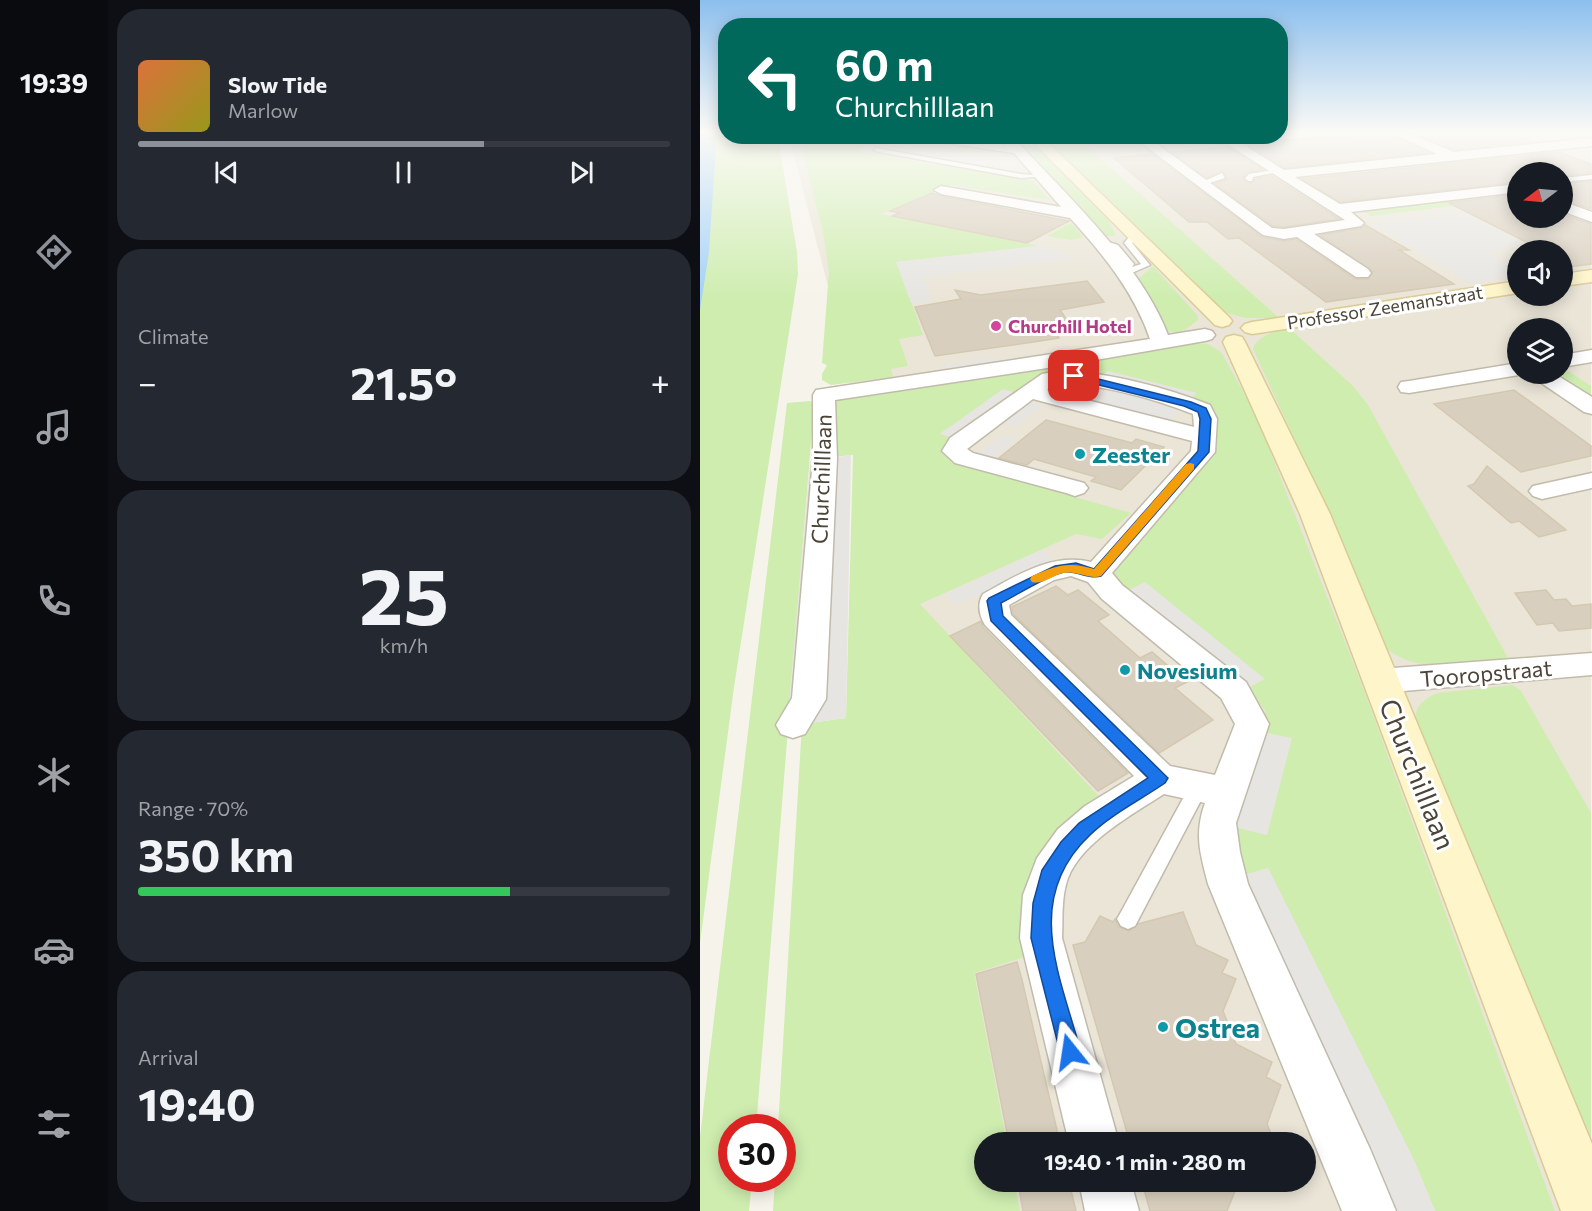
<!DOCTYPE html>
<html lang="en">
<head>
<meta charset="utf-8">
<style>
  body { margin:0; font-family:Commissioner,sans-serif; background:#242831; color:#f1f3f6; height:100vh; display:flex; flex-direction:column; font-size:22px; white-space:nowrap }
  * { box-sizing:border-box; margin:0 }
  p { font-size:20px; color:#9ea1a6 }
  .icon { flex:none; width:33px; height:33px; fill:none; stroke:currentColor; stroke-width:2; stroke-linecap:round; stroke-linejoin:round }
  .map { position:relative; flex:1; overflow:hidden }
  .sheet { display:flex; flex-direction:column; gap:9px; padding:9px; background:#0d0f14; width:592px }
  .sheet>* { flex:none }
  .guide { position:absolute; left:18px; top:18px; width:570px; height:126px; border-radius:24px; box-shadow:0 3px 15px #0003; background:#00695c; color:#fff; overflow:hidden }
  .needle { width:39px; rotate:254deg }
  .fabs { position:absolute; left:807px; top:162px; display:grid; gap:12px }
  .fabs a { display:grid; place-items:center; width:66px; height:66px; border-radius:50%; background:#171b24; box-shadow:0 3px 15px #0003; font-size:30px }
  .speed { position:absolute; left:18px; top:1114px; display:flex; gap:12px; font-size:30px; font-weight:700; text-align:center }
  .speed>* { display:grid; place-content:center; width:78px; height:78px; border-radius:50%; background:#171b24; box-shadow:0 3px 15px #0003; line-height:1 }
  .speed .limit { border:9px solid #d22; background:#fff; color:#111 }
  .pin { position:absolute; display:grid; place-items:center; width:51px; height:51px; color:#fff; margin:-26px; border-radius:12px; box-shadow:0 3px 9px #0006 }
  .me { position:absolute; width:66px; margin:-33px; rotate:345deg; stroke-linejoin:round; filter:drop-shadow(0 0 4px #0008) }
  .turn { display:flex; align-items:center; gap:21px; height:126px; padding:0 18px; font-size:27px }
  .turn .icon { width:78px; height:78px; stroke-width:2.5 }
  .turn b { display:block; font-size:42px; line-height:51px }
  .big { font-size:45px; font-weight:700; line-height:1.1 }
  .sheet .widget { flex:1; display:flex; flex-direction:column; justify-content:center; gap:9px; min-width:0; padding:0 21px; border-radius:24px; background:#242831 }
  .sheet .dial { align-items:center; gap:0 }
  .dial b { font-size:78px; line-height:1 }
  .song { display:flex; align-items:center; gap:18px }
  .cover { width:72px; height:72px; border-radius:9px; background:linear-gradient(135deg,hsl(20 70% 55%),hsl(60 70% 35%)) }
  .played { height:6px; border-radius:3px; background:linear-gradient(90deg,#8c9099 65%,#363941 65%) }
  .keys { display:flex; justify-content:space-around; direction:ltr }
  .heat { display:flex; justify-content:space-between; align-items:center; font-size:33px; direction:ltr }
  .charge { height:9px; border-radius:4px; background:linear-gradient(90deg,#34c759 70%,#363941 0) }
  .trip { position:absolute; left:274px; top:1132px; width:342px; height:60px; border-radius:30px; background:#171b24; box-shadow:0 3px 15px #0003; font-weight:700; line-height:60px; text-align:center }
  main { display:flex; flex:1; min-height:0 }
  .menu { display:flex; flex-direction:column; width:108px; justify-content:space-around; align-items:center; background:#090b0e; color:#9ea1a6 }
  .menu .icon { width:42px; height:42px }
  .menu .current { color:#8c9099 }
  .menu b { font-size:27px; color:#f1f3f6 }
  .map>svg:first-child { display:block }
  .residential { fill:#eae5d7; fill-rule:evenodd }
  .green { fill:#ceedaf }
  .parking { fill:#e7e5e1 }
  .water { fill:#a2d0f7 }
  .building { fill:#d9cfbe; stroke:#d4c8b0; stroke-width:1.5 }
  .lines { fill:none; stroke-linecap:round; stroke-linejoin:round }
  .lane-casing { stroke:#c2bbab; stroke-width:3 }
  .street-casing { stroke:#c2bbab; stroke-width:3 }
  .secondary-casing { stroke:#daca96; stroke-width:3 }
  .lane { fill:#fff; fill-rule:evenodd }
  .street { fill:#fff; fill-rule:evenodd }
  .secondary { fill:#fff5ca; fill-rule:evenodd }
  .route { fill:#1a73e8; stroke:#114b97; stroke-width:1.5 }
  .slow { fill:#f59e0b }
  .hotel-dot { fill:#d1479c; stroke:#fff; stroke-width:2 }
  .culture-dot { fill:#0f9aa8; stroke:#fff; stroke-width:2 }
  .labels { text-anchor:middle; dominant-baseline:central; stroke-width:6; stroke-linejoin:round; paint-order:stroke }
  .far-street-label { font-size:18px; fill:#4b4437; stroke:#fff }
  .far-hotel-label { font-size:18px; font-weight:bold; fill:#b23c85; stroke:#fff; text-anchor:start }
  .culture-label { font-size:22px; font-weight:bold; fill:#0d838f; stroke:#fff; text-anchor:start }
  .street-label { font-size:22px; fill:#4b4437; stroke:#fff }
  .near-street-label { font-size:27px; fill:#4b4437; stroke:#fff }
  .near-culture-label { font-size:27px; font-weight:bold; fill:#0d838f; stroke:#fff; text-anchor:start }
</style>
</head>
<body>
<main>
<nav class="menu">
<b>19:39</b>
<svg class="icon current" aria-label="directions" viewBox="0 0 24 24"><path d="M12 3l9 9-9 9-9-9zM9 14v-3h6M13 9l2 2-2 2"/></svg>
<svg class="icon" aria-label="music" viewBox="0 0 24 24"><path d="M9 18V5l10-2v13"/><circle cx="6" cy="18" r="3"/><circle cx="16" cy="16" r="3"/></svg>
<svg class="icon" aria-label="phone" viewBox="0 0 24 24"><path d="M5 4h4l2 5-3 2q2 4 5 5l2-3 5 2v4C11 20 4 13 5 4z"/></svg>
<svg class="icon" aria-label="climate" viewBox="0 0 24 24"><path d="M12 3v18M4 7l16 10M4 17L20 7"/></svg>
<svg class="icon" aria-label="car" viewBox="0 0 24 24"><path d="M5 17H2v-5l4-1 3-4h7l3 4 3 1v5h-3M9 17h6M6 11h13"/><circle cx="7" cy="17" r="2"/><circle cx="17" cy="17" r="2"/></svg>
<svg class="icon" aria-label="filters" viewBox="0 0 24 24"><path d="M4 7h16M4 17h16"/><circle cx="9" cy="7" r="2"/><circle cx="15" cy="17" r="2"/></svg>
</nav>
<section class="sheet">
<div class="widget">
<div class="song"><i class="cover"></i><div><b>Slow Tide</b><p>Marlow</p></div></div>
<div class="played"></div>
<div class="keys"><svg class="icon" aria-label="previous" viewBox="0 0 24 24"><path d="M18 5L8 12l10 7zM5 5v14"/></svg><svg class="icon" aria-label="pause" viewBox="0 0 24 24"><path d="M8 5v14M16 5v14"/></svg><svg class="icon" aria-label="next" viewBox="0 0 24 24"><path d="M6 5l10 7-10 7zM19 5v14"/></svg></div>
</div>
<div class="widget"><p>Climate</p>
<div class="heat"><a>−</a><b class="big">21.5°</b><a>+</a></div>
</div>
<div class="widget dial"><b>25</b><p>km/h</p></div>
<div class="widget"><p>Range · 70%</p><b class="big">350 km</b><div class="charge"></div></div>
<div class="widget"><p>Arrival</p><b class="big">19:40</b></div>
</section>
<div class="map">
<svg width="892" height="1211" viewBox="0 0 892 1211">
  <rect width="100%" height="100%" fill="#f6f3ea"/>
  <!-- residential -->
  <path class="residential" d="M 581,131 L 891,131 L 891,1211 L 202,1211 L 149,366 L 89,137 L 580,136 ZM 818,172 L 862,172 L 862,218 L 818,218 ZM 818,250 L 862,250 L 862,296 L 818,296 ZM 818,328 L 862,328 L 862,374 L 818,374 ZM 285,1143 L 606,1143 L 606,1182 L 285,1182 Z"/>
  <!-- green -->
  <path class="green" d="M 0,131 L 25,131 L 26,136 L 78,137 L 97,252 L 98,274 L 34,687 L 0,943 Z
    M 99,137 L 193,137 L 160,149 L 162,152 L 333,181 L 350,200 L 251,185 L 181,214 L 338,246 L 197,262 L 223,335 L 199,339 L 208,366 L 191,369 L 193,377 L 131,385 L 122,380 L 122,374 L 127,365 L 122,363 L 129,272 L 123,232 Z
    M 310,137 L 326,137 L 408,219 L 416,236 L 403,236 Z
    M 338,137 L 376,137 L 579,318 L 546,318 L 527,313 L 469,263 Z
    M 788,194 C 796,197 803,195 811,199 L 671,216 L 659,209 Z
    M 371,223 L 383,237 L 371,240 L 347,236 Z
    M 453,266 L 497,315 L 498,320 C 487,328 482,335 467,331 L 438,279 Z
    M 588,327 L 653,386 L 668,405 L 808,658 C 766,663 721,676 685,648 L 621,496 L 553,349 C 557,336 576,331 588,327 Z
    M 482,344 L 508,344 L 521,352 L 555,413 L 663,688 L 855,1211 L 735,1211 L 714,1160 L 568,868 L 541,876 L 535,827 L 567,835 L 563,732 L 565,710 L 546,689 L 564,678 L 414,581 L 414,563 L 509,460 L 514,450 L 516,416 L 507,405 L 408,371 L 400,376 L 392,373 L 389,366 L 393,362 Z
    M 359,364 L 359,371 L 240,433 L 254,438 L 245,454 L 248,459 L 259,464 L 431,513 L 402,539 L 376,534 L 220,604 L 403,801 L 327,956 L 274,973 L 307,1143 L 285,1143 L 285,1182 L 314,1182 L 320,1211 L 73,1211 L 75,1179 L 82,1179 L 82,1128 L 78,1128 L 102,724 L 146,718 L 153,455 L 132,457 L 134,402 L 147,397 Z
    M 868,371 L 891,386 L 891,399 L 853,374 Z
    M 110,401 L 114,404 L 56,1128 L 32,1128 L 32,1179 L 52,1179 L 49,1211 L 0,1211 L 0,1137 L 87,403 Z
    M 813,685 L 821,691 L 891,813 L 891,1149 L 716,727 C 713,708 721,700 738,693 Z"/>
  <!-- parking -->
  <path class="parking" d="M 178,142 L 293,161 L 280,166 L 258,168 L 162,152 L 160,148 Z
    M 817,200 L 817,203 L 678,220 L 673,217 Z
    M 817,207 L 817,210 L 771,216 L 823,243 L 789,253 L 817,268 L 817,275 L 770,283 L 674,224 Z
    M 338,246 L 368,253 L 372,259 L 224,277 L 232,301 L 211,303 L 196,262 Z
    M 291,358 L 307,361 L 242,372 L 241,370 L 245,364 Z
    M 408,371 L 497,393 L 490,399 L 400,377 Z
    M 368,379 L 483,408 L 467,423 L 349,393 Z
    M 303,389 L 317,393 L 254,438 L 240,434 Z
    M 326,400 L 343,405 L 316,426 L 298,421 Z
    M 303,435 L 317,439 L 293,458 L 279,454 Z
    M 151,455 L 146,718 L 87,726 L 110,461 Z
    M 342,550 L 354,561 L 256,605 L 245,594 Z
    M 445,582 L 565,679 L 546,689 L 427,591 Z
    M 563,732 L 592,738 L 567,835 L 535,827 Z
    M 568,868 L 714,1160 L 735,1211 L 694,1211 L 541,876 Z"/>
  <!-- water -->
  <path class="water" d="M 0,131 L 17,131 L 9,252 L 0,310 Z"/>
  <!-- building -->
  <path class="building" d="M 652,131 L 686,131 L 729,153 L 585,168 L 549,145 L 644,136 Z
    M 708,131 L 804,131 L 833,142 L 754,150 Z
    M 528,147 L 562,169 L 547,172 L 543,178 L 546,183 L 552,183 L 555,179 L 572,176 L 639,219 L 584,227 L 573,226 L 515,184 L 527,179 L 523,171 L 507,178 L 472,152 Z
    M 859,152 L 891,164 L 891,173 L 862,176 L 862,172 L 818,172 L 818,182 L 640,202 L 602,179 Z
    M 452,154 L 562,237 L 584,241 L 596,239 L 655,279 L 668,279 L 673,272 L 620,235 L 661,228 L 665,225 L 709,250 L 699,250 L 754,284 L 626,302 L 539,238 L 528,239 L 507,222 L 489,222 L 414,158 Z
    M 891,181 L 891,209 L 862,199 L 862,184 Z
    M 232,193 L 241,196 L 369,221 L 327,243 L 192,216 L 200,213 L 190,211 Z
    M 818,194 L 818,218 L 862,218 L 862,214 L 891,224 L 891,264 L 862,268 L 862,250 L 842,250 L 749,203 Z
    M 387,281 L 404,302 L 360,310 L 367,320 L 360,321 L 363,325 L 355,326 L 359,331 L 354,332 L 359,338 L 340,341 L 235,356 L 215,307 L 261,299 L 255,290 L 281,295 Z
    M 814,390 L 891,446 L 891,456 L 821,472 L 734,404 Z
    M 346,420 L 432,443 L 436,439 L 464,447 L 421,490 L 391,481 L 396,477 L 334,459 L 327,465 L 299,458 Z
    M 787,466 L 815,489 L 866,530 L 839,537 L 819,521 L 811,523 L 768,486 L 774,484 Z
    M 356,586 L 368,595 L 378,590 L 409,615 L 398,621 L 440,658 L 452,652 L 487,682 L 475,688 L 513,720 L 459,753 L 313,614 L 312,607 Z
    M 846,590 L 854,600 L 866,599 L 872,606 L 891,604 L 891,628 L 859,631 L 853,623 L 837,625 L 815,593 Z
    M 281,621 L 283,627 L 428,773 L 398,791 L 250,636 Z
    M 483,912 L 496,945 L 528,960 L 522,973 L 536,979 L 523,1011 L 536,1044 L 572,1062 L 566,1077 L 581,1085 L 567,1124 L 575,1143 L 430,1143 L 373,945 L 385,942 L 400,916 L 413,922 L 415,919 L 419,927 L 429,931 L 438,924 Z
    M 317,962 L 322,980 L 360,1143 L 310,1143 L 308,1138 L 276,974 Z
    M 318,1182 L 369,1182 L 376,1211 L 323,1211 Z
    M 442,1182 L 557,1182 L 535,1191 L 527,1211 L 450,1211 Z"/>
  <g class="lines">
    <defs>
      <path id="lane" d="M 176,148 L 321,174 L 345,176 L 321,178 L 174,151 Z
        M 577,169 L 579,172 L 553,177 L 552,181 L 548,181 L 545,178 L 549,174 Z
        M 522,173 L 525,178 L 501,186 L 498,184 Z
        M 892,175 L 892,179 L 862,182 L 862,178 Z
        M 431,235 L 438,237 L 432,243 L 450,265 L 425,276 L 421,273 L 426,264 L 412,249 L 395,241 L 399,239 L 418,245 L 434,264 L 432,267 L 441,264 L 424,243 Z
        M 499,780 L 506,782 L 508,787 L 435,926 L 428,929 L 421,926 L 417,919 L 421,912 L 492,782 Z"/>
      <path id="street" d="M 606,131 L 650,131 L 644,134 L 541,143 L 584,170 L 737,154 L 688,131 L 703,131 L 754,152 L 892,138 L 892,146 L 595,177 L 640,204 L 818,184 L 818,192 L 651,212 L 664,223 L 661,226 L 614,234 L 668,269 L 671,273 L 668,277 L 656,277 L 597,237 L 584,239 L 563,235 L 432,136 L 446,136 L 572,228 L 584,229 L 645,220 L 515,136 L 580,136 L 580,133 Z
        M 220,136 L 252,136 L 306,145 L 299,136 L 312,136 C 365,194 440,262 468,335 L 505,329 L 512,331 L 515,335 L 512,339 L 505,341 L 367,365 L 135,400 L 137,459 L 126,699 L 105,734 L 93,738 L 81,734 L 76,725 L 92,698 L 113,459 L 113,395 L 116,390 L 450,339 C 434,292 403,254 370,218 L 241,194 L 234,190 L 241,186 L 361,207 L 314,153 L 226,140 Z
        M 862,201 L 892,212 L 892,222 L 862,211 Z
        M 892,350 L 892,362 L 862,367 L 862,355 Z
        M 818,363 L 818,374 L 825,374 L 709,393 L 701,392 L 698,387 L 701,382 L 709,381 Z
        M 364,370 C 412,374 465,387 510,405 L 517,419 L 515,452 L 412,573 L 422,585 L 546,682 L 569,724 L 536,823 L 540,852 L 548,884 L 670,1149 L 696,1211 L 642,1211 L 508,884 C 500,853 494,834 505,803 L 464,794 C 433,814 382,842 368,878 C 361,897 363,919 362,938 L 419,1143 L 369,1143 L 320,938 L 323,895 L 337,858 L 358,829 L 385,806 L 434,776 L 285,625 C 279,615 277,604 283,594 C 316,576 352,552 391,562 L 491,451 L 492,441 L 333,399 L 267,449 L 273,453 L 384,483 L 388,488 L 384,493 L 375,496 L 366,493 L 255,463 L 242,451 L 250,438 L 342,374 ZM 364,383 C 407,386 452,398 493,414 L 494,427 L 347,390 L 355,384 ZM 371,576 L 388,582 L 402,599 L 521,698 L 535,724 L 515,775 L 470,766 L 311,615 L 309,605 L 354,580 Z
        M 831,374 L 855,374 L 892,397 L 892,414 L 884,412 L 834,378 Z
        M 892,473 L 892,488 L 842,499 L 833,496 L 829,491 L 833,486 Z
        M 892,653 L 892,675 L 680,693 L 668,689 L 664,681 L 668,673 L 680,669 Z
        M 379,1182 L 431,1182 L 439,1211 L 385,1211 Z"/>
      <path id="secondary" d="M 327,136 L 341,136 L 529,317 L 532,321 L 529,325 L 522,327 L 515,325 Z
        M 892,270 L 892,282 L 862,286 L 862,274 Z
        M 818,281 L 818,293 L 552,334 L 545,332 L 541,328 L 545,324 L 552,322 Z
        M 534,335 L 542,337 L 545,342 L 630,514 L 892,1144 L 892,1211 L 861,1211 L 600,514 L 523,342 L 526,337 Z"/>
    </defs>
    <!-- lane casing -->
    <use href="#lane" class="lane-casing"/>
    <!-- street casing -->
    <use href="#street" class="street-casing"/>
    <!-- secondary casing -->
    <use href="#secondary" class="secondary-casing"/>
    <!-- lane -->
    <use href="#lane" class="lane"/>
    <!-- street -->
    <use href="#street" class="street"/>
    <!-- secondary -->
    <use href="#secondary" class="secondary"/>
  </g>
  <!-- sky -->
  <linearGradient id="sky" x2="0" y2="1"><stop stop-color="#8cbfee"/><stop offset="0.44" stop-color="#fbfaf6"/><stop offset="1" stop-color="#fbfaf6" stop-opacity="0"/></linearGradient>
  <rect width="892" height="300" fill="url(#sky)"/>
  <!-- route -->
  <path class="route" d="M 374,373 L 491,402 L 506,408 L 511,419 L 509,452 L 401,576 C 389,580 377,570 364,572 C 346,576 319,594 301,603 L 303,616 L 468,778 L 465,783 C 442,799 410,815 390,835 C 322,899 360,975 381,1052 L 378,1059 L 370,1063 L 363,1059 L 360,1052 L 331,938 L 333,903 L 342,870 L 361,842 L 379,823 L 448,778 L 291,621 L 287,601 L 289,598 L 355,566 L 376,563 L 394,569 L 498,451 L 500,419 L 498,412 L 484,406 L 371,378 L 369,376 Z"/>
  <!-- slow -->
  <path class="slow" d="M 490,463 L 494,464 L 494,469 L 401,576 C 389,580 377,570 363,573 C 353,575 343,585 332,582 L 330,579 L 332,576 C 356,566 367,561 394,569 L 486,464 Z"/>
  <!-- markers -->
  <circle class="hotel-dot" cx="296" cy="326" r="6"/>
  <g class="culture-dot">
    <circle cx="380" cy="454" r="6"/>
    <circle cx="425" cy="670" r="6"/>
    <circle cx="463" cy="1027" r="6"/>
  </g>
  <g class="labels">
    <!-- far-street labels -->
    <g class="far-street-label">
      <text transform="translate(685 307) rotate(-9)">Professor Zeemanstraat</text>
    </g>
    <!-- far-hotel labels -->
    <g class="far-hotel-label">
      <text x="308" y="326">Churchill Hotel</text>
    </g>
    <!-- culture labels -->
    <g class="culture-label">
      <text x="392" y="454">Zeester</text>
      <text x="437" y="670">Novesium</text>
    </g>
    <!-- street labels -->
    <g class="street-label">
      <text transform="translate(121 479) rotate(-88)">Churchilllaan</text>
      <text transform="translate(786 673) rotate(-5)">Tooropstraat</text>
    </g>
    <!-- near-street labels -->
    <g class="near-street-label">
      <text transform="translate(718 774) rotate(68)">Churchilllaan</text>
    </g>
    <!-- near-culture labels -->
    <g class="near-culture-label">
      <text x="475" y="1027">Ostrea</text>
    </g>
  </g>
</svg>
<div class="fabs">
<a><svg class="needle" viewBox="-14 -14 28 28"><path d="M0-13l5 13h-10z" fill="#e53935"/><path d="M0 13l5-13h-10z" fill="#9ea1a6"/></svg></a>
<a><svg class="icon" aria-label="sound" viewBox="0 0 24 24"><path d="M4 9h4l5-4v14l-5-4H4zM17 9q2 3 0 6"/></svg></a>
<a><svg class="icon" aria-label="layers" viewBox="0 0 24 24"><path d="M12 4l9 5-9 5-9-5zM3 14l9 5 9-5"/></svg></a>
</div>
<div class="speed"><div class="limit">30</div></div>
<div class="pin" style="left:374px;top:376px;background:#d93025"><svg class="icon" aria-label="arrive" viewBox="0 0 24 24"><path d="M6 21V4h12l-3 4 3 4H6"/></svg></div>
<svg class="me" style="left:370px;top:1052px" viewBox="-20 -20 40 40"><path d="M0-17L14 15 0 8-14 15z" fill="#1a73e8" stroke="#fff" stroke-width="4"/></svg>
<div class="trip">19:40 · 1 min · 280 m</div>
<div class="guide">
<div class="turn"><svg class="icon" aria-label="left" viewBox="0 0 24 24"><path d="M17 20v-9H6M10 6l-5 5 5 5"/></svg><div><b>60 m</b>Churchilllaan</div></div>
</div>
</div>
</main>
</body>
</html>
